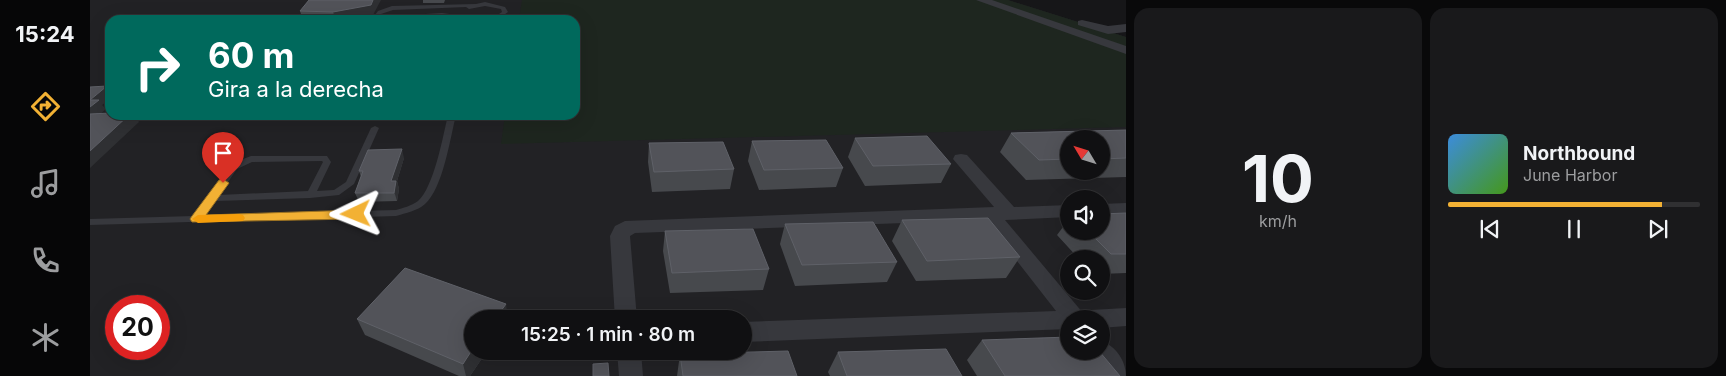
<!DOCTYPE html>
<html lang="es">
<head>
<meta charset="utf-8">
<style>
  body { margin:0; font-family:Inter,sans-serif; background:#19191b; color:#f1f3f6; height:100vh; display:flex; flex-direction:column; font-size:19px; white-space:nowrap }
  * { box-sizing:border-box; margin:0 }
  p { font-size:16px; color:#9c9d9f }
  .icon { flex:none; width:28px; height:28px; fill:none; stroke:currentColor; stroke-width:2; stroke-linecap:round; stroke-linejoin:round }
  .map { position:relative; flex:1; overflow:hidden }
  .sheet { display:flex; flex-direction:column; gap:8px; padding:8px; background:#09090a; width:600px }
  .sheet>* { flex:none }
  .hud { position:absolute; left:15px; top:15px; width:475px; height:105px; border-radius:15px; box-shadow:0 5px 20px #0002,0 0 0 1px #303032; background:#00695c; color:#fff; overflow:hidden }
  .needle { width:32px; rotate:308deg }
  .fabs { position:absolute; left:970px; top:130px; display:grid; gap:10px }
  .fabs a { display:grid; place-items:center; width:50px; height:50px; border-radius:50%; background:#101012; box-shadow:0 5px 20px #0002,0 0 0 1px #303032; font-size:25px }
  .speed { position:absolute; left:15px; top:295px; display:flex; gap:10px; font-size:25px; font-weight:700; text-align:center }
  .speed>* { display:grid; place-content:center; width:65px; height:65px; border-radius:50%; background:#101012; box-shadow:0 5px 20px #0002,0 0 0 1px #303032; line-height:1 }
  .speed .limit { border:8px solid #d22; background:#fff; color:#111 }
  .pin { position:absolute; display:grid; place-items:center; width:42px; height:42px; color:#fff; margin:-51px -21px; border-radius:50% 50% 50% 0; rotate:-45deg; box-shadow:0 0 5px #0007 }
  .pin .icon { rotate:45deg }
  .me { position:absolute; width:55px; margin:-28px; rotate:268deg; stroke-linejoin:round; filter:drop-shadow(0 0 4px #0008) }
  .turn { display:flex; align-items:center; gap:18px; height:105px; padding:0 20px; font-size:22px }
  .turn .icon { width:65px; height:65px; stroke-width:2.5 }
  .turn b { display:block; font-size:35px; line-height:42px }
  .sheet .card { flex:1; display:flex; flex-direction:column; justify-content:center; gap:8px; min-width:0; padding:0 18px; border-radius:15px; background:#19191b }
  .sheet .dial { align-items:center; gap:0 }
  .dial b { font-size:65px; line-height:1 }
  .song { display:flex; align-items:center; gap:15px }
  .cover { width:60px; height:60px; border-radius:8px; background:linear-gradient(135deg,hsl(210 70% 55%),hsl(100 70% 35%)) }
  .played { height:5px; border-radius:2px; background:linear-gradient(90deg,#f2b134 85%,#303032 85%) }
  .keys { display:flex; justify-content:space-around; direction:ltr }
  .sheet .tiles { flex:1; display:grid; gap:8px; grid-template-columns:repeat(2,1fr) }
  .trip { position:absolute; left:374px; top:310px; width:288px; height:50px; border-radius:25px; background:#101012; box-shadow:0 5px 20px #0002,0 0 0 1px #303032; font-weight:600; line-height:50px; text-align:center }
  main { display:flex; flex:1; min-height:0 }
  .menu { display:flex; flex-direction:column; width:90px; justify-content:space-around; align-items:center; background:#060607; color:#9c9d9f }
  .menu .icon { width:35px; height:35px }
  .menu .active { color:#f2b134 }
  .menu b { font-size:22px; color:#f1f3f6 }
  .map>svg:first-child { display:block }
  .built { fill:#222225; fill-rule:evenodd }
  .green { fill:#1e261f }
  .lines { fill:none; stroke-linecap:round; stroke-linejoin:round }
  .lane { fill:#37383d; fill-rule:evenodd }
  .street { fill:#37383d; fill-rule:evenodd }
  .wall { fill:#47494d; fill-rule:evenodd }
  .shaded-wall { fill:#2f3033 }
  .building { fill:#525359; stroke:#5f6168 }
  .route { fill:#f2b134; stroke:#9d7322 }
  .slow { fill:#f59e0b }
</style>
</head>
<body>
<main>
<nav class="menu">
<b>15:24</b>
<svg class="icon active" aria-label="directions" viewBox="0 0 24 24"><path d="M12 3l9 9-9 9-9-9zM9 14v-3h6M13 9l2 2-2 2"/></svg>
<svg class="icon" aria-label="music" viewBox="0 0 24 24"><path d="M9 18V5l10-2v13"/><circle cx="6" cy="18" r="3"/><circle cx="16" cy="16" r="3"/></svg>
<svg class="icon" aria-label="phone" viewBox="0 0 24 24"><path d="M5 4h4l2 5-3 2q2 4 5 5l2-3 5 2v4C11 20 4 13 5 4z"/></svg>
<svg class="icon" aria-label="climate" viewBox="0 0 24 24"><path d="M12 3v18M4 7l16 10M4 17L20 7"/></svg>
</nav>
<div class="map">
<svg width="1036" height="376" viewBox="0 0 1036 376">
  <rect width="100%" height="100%" fill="#161618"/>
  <!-- built -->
  <path class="built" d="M 0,0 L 918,0 L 1036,37 L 1036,376 L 0,376 ZM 20,20 L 485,20 L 485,115 L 20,115 ZM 979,139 L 1011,139 L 1011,171 L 979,171 ZM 979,199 L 1011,199 L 1011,231 L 979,231 ZM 979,259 L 1011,259 L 1011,291 L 979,291 ZM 26,306 L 69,306 L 69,349 L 26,349 ZM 382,319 L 652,319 L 652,351 L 382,351 ZM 979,319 L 1011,319 L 1011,351 L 979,351 Z"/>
  <!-- green -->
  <path class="green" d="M 432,0 L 918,0 L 1036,37 L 1036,127 L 411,144 L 415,115 L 485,115 L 485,20 L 429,20 Z"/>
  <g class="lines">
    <!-- lane -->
    <path class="lane" d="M 395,2 L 415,7 L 418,12 L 407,20 L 400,20 L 412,12 L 411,9 L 395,6 L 379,9 L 376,7 L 303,10 L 291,14 L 302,16 L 352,13 L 374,16 L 375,17 L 372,19 C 350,15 300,24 285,15 L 288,11 L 302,6 L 386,4 Z
      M 358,115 L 366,115 C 360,139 353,188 335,204 C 327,211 316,213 306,216 L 0,225 L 0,219 L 104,216 L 141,165 L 148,161 L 161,156 L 237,156 L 241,162 L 227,191 L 244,190 L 256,182 L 281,128 L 285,126 L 289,128 L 264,184 L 249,195 L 220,198 L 125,201 L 114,215 L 306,210 C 313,208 321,206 328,201 C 344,187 353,136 358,115 ZM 232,161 L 233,162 L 218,191 L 129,195 L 147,169 L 162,162 Z"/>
    <!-- street -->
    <path class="street" d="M 886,0 L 902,0 L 1036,46 L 1036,54 Z
      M 992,20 L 1018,26 L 1036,24 L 1036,32 L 1018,34 L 988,25 L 988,21 Z
      M 871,154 L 877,155 L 924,207 L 979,205 L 979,217 L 915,220 L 993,313 L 1001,310 L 1036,308 L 1036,326 L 1011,328 L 1011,319 L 979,319 L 979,329 L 652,342 L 652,322 L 966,311 L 895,220 L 545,233 L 540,236 L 547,319 L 525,319 L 520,236 L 525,226 L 535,221 L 904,207 L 863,159 L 865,155 Z
      M 1036,203 L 1036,215 L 1011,216 L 1011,204 Z
      M 1011,341 C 1026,346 1036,361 1036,376 L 1016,376 L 999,351 L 1011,351 Z
      M 527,351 L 551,351 L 553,376 L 529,376 Z"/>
  </g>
  <!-- wall -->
  <path class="wall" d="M 219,0 L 283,15 L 256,20 L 213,20 L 210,11 Z
    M 333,0 L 355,0 L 354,3 L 333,3 Z
    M 170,115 L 206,115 L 171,116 Z
    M 1036,130 L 1036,177 L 936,180 L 910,152 L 921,133 ZM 979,139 L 1011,139 L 1011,171 L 979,171 Z
    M 765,138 L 861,164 L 851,183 L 775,186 L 758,157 Z
    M 662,141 L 753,168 L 746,187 L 669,190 L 658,161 Z
    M 559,143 L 644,169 L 640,189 L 562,192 L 558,162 Z
    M 314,158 L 307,181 L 309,189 L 307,201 L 269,202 L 265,193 L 271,177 L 269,171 Z
    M 1036,213 L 1036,273 L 1011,274 L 1011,259 L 989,259 L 967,235 L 979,219 L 979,231 L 1011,231 Z
    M 812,220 L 930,257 L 916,278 L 826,281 L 802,241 Z
    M 695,224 L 807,262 L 797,282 L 705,286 L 690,244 Z
    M 575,231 L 679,269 L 673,290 L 580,293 L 573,251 Z
    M 267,319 L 382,351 L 397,351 L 380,376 L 369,376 L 275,335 Z
    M 892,340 L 1030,376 L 887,376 L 877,360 Z
    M 748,352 L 872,376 L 740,376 L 738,372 Z
    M 590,354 L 707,376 L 587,376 Z"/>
  <!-- shaded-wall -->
  <path class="shaded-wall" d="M 283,0 L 291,0 L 283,15 L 256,20 L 246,20 L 243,12 Z
    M 17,86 L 20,91 L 20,99 L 12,105 L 16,109 L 0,123 L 0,100 Z
    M 39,115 L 45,115 L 49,122 L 0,168 L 0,151 Z
    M 312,149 L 314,158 L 307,181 L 309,189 L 307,201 L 301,181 Z
    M 416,304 L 418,319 L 405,319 Z
    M 382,350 L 382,351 L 397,351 L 380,376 L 376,376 L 373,364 Z"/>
  <!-- building -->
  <path class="building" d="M 219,0 L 283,0 L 281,5 L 243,12 L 210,11 Z
    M 17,86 L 0,100 L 0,87 Z
    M 0,100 L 9,100 L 0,107 Z
    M 20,113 L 20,115 L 39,115 L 0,151 L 0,114 Z
    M 1036,130 L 1036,158 L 1011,159 L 1011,139 L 979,139 L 979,159 L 949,160 L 921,133 Z
    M 837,136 L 861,164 L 783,166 L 765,138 Z
    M 736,140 L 753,168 L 674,170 L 662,141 Z
    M 633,142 L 644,169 L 564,172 L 559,143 Z
    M 312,149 L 301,181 L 306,181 L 304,193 L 265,193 L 273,171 L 269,171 L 278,150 Z
    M 1036,213 L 1036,254 L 1021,254 L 998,231 L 1011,231 L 1011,214 Z
    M 898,218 L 930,257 L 837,261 L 812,220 Z
    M 783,222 L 807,262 L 712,265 L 695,224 Z
    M 663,229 L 679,269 L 582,273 L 575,231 Z
    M 315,268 L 416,304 L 405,319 L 382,319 L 382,350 L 373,364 L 267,319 Z
    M 979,337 L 979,351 L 1009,351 L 1030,376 L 915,376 L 892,340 Z
    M 856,349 L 872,376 L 757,376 L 748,352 Z
    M 698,351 L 707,376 L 593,376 L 590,354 Z
    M 518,363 L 519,376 L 503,376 L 503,364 Z"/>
  <!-- route -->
  <path class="route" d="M 133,179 L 139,183 L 116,215 L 266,210 L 272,214 L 266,219 L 102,222 L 100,219 L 102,216 L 129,180 Z"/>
  <!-- slow -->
  <path class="slow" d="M 149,214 L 153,215 L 155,218 L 153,221 L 108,223 L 102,219 L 108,215 Z"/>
</svg>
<div class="fabs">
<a><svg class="needle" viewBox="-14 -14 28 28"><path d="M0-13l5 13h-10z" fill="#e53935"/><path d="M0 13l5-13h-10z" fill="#9c9d9f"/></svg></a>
<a><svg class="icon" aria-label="sound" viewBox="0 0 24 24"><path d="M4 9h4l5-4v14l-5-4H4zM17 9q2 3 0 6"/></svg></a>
<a><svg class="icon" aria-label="search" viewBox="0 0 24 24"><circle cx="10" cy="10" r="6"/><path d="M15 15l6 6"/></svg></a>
<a><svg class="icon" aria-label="layers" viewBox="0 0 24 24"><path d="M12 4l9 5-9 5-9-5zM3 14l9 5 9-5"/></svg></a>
</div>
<div class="speed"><div class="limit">20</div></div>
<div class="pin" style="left:133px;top:183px;background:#d93025"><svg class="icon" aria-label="arrive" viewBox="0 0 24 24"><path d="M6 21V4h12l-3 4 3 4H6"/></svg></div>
<svg class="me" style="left:266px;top:214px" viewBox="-20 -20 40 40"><path d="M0-17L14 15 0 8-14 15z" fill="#f2b134" stroke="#fff" stroke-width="4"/></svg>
<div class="trip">15:25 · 1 min · 80 m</div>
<div class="hud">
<div class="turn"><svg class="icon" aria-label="right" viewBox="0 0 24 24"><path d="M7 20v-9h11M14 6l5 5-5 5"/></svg><div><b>60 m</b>Gira a la derecha</div></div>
</div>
</div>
<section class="sheet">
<div class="tiles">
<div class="card dial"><b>10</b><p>km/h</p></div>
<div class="card">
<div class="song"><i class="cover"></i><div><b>Northbound</b><p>June Harbor</p></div></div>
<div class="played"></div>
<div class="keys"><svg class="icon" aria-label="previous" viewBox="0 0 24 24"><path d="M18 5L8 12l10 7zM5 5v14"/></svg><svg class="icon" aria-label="pause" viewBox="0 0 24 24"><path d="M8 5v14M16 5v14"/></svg><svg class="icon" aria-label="next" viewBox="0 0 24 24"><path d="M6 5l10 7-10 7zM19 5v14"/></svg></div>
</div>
</div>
</section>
</main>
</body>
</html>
